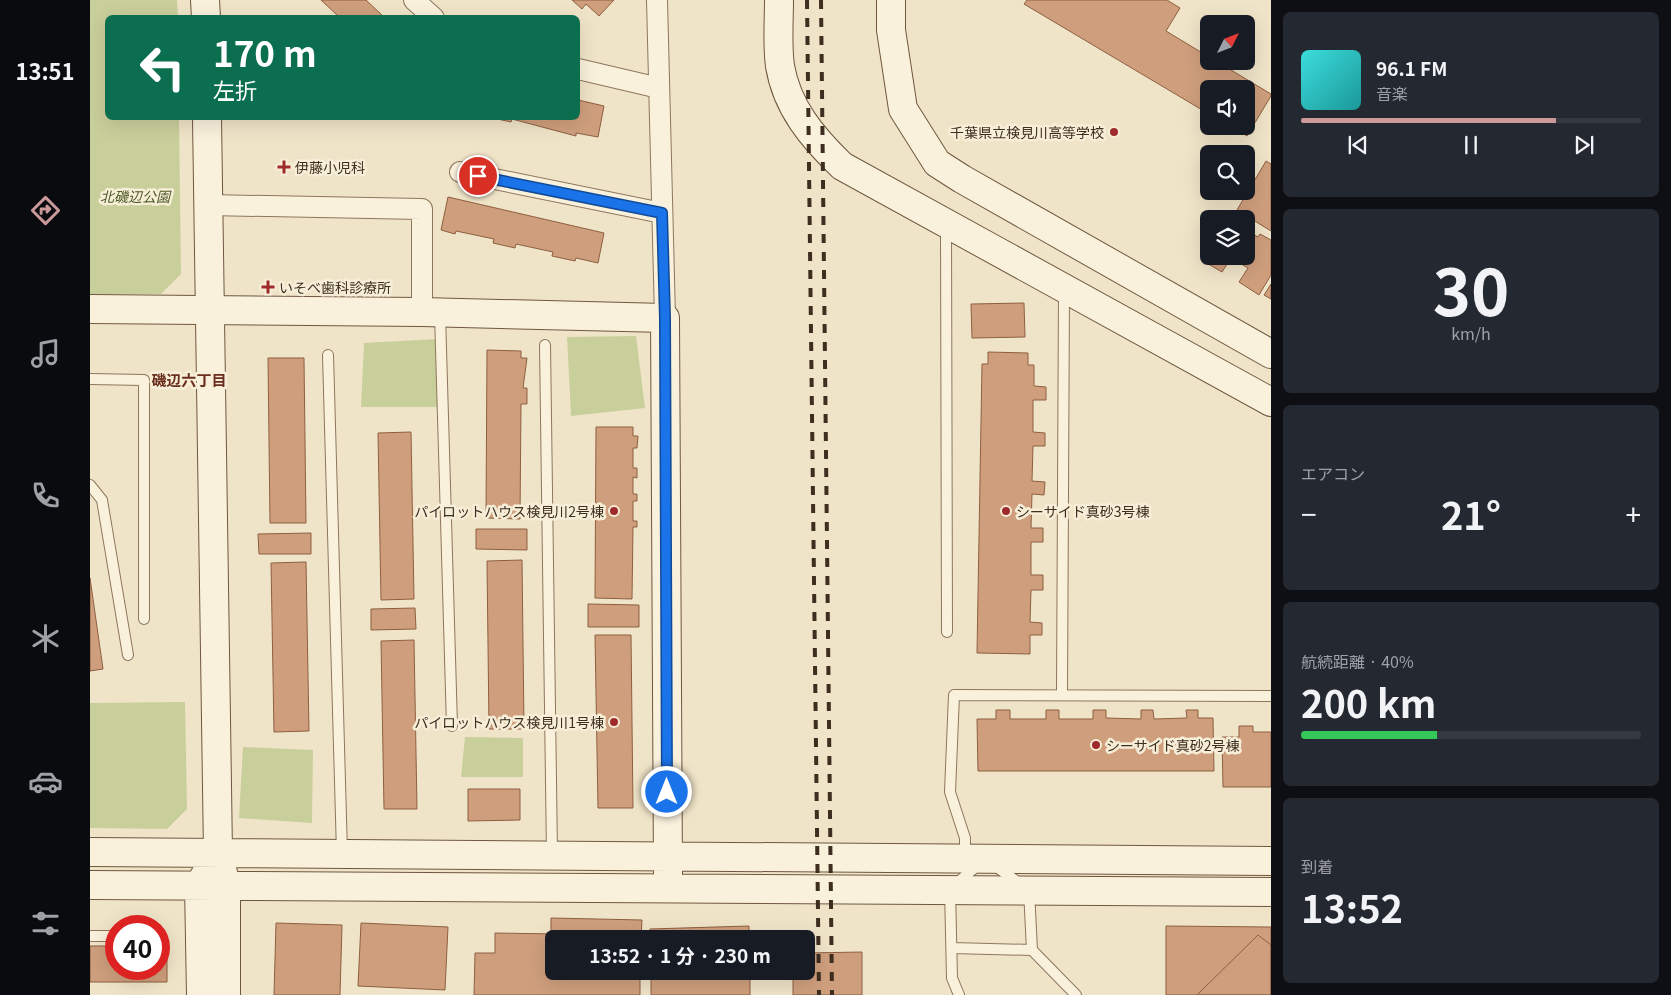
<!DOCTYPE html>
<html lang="ja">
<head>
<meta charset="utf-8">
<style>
  body { margin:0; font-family:Georgia,"Noto Sans JP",serif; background:#242831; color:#f1f3f6; height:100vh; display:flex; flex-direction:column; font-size:19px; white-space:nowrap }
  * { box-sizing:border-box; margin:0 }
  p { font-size:16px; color:#9ea1a6 }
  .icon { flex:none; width:28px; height:28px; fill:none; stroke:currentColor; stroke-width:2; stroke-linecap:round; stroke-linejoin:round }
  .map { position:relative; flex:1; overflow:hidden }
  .details { display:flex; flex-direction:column; gap:12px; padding:12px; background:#0d0f14; width:400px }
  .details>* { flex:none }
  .guide { position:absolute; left:15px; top:15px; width:475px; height:105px; border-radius:8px; box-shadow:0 5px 20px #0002; background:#0b6e4f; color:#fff; overflow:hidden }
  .needle { width:32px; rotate:48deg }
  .controls { position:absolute; left:1110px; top:15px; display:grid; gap:10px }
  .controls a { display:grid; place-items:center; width:55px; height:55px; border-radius:8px; background:#171b24; box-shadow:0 5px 20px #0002; font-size:25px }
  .speed { position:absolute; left:15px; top:915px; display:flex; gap:10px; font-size:25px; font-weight:700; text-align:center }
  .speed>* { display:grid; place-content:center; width:65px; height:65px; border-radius:50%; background:#171b24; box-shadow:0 5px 20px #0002; line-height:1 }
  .speed .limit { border:8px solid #d22; background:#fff; color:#111 }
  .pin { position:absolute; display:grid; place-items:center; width:42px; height:42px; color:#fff; margin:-21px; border:2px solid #fff; border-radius:50%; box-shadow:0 1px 5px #0007 }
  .me { position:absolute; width:55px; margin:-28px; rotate:0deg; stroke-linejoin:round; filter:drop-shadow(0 0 4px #0008) }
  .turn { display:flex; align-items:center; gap:18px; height:105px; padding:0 25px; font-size:22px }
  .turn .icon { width:65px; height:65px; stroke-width:2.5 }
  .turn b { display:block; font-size:35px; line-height:42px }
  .big { font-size:38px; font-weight:700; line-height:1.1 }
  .details .tile { flex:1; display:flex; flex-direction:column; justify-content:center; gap:8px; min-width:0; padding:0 18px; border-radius:8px; background:#242831 }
  .details .dial { align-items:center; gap:0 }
  .dial b { font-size:65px; line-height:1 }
  .song { display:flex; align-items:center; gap:15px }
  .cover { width:60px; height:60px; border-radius:8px; background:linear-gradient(135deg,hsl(180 70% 55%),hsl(180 70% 35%)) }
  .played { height:5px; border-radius:2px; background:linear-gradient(90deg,#cc999b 75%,#363941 75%) }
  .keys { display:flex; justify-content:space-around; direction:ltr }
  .heat { display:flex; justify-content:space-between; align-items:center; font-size:28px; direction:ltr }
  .charge { height:8px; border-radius:4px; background:linear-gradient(90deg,#34c759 40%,#363941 0) }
  .trip { position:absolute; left:455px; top:930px; width:270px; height:50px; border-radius:8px; background:#171b24; box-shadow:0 5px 20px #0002; font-weight:700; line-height:50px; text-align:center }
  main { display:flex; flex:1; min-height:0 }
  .dock { display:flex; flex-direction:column; width:90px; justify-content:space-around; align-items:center; background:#090b0e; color:#9ea1a6 }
  .dock .icon { width:35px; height:35px }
  .dock .on { color:#cc999b }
  .dock b { font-size:22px; color:#f1f3f6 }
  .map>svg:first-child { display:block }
  .green { fill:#c9cf9b }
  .building { fill:#cf9f7d; stroke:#8d5f41 }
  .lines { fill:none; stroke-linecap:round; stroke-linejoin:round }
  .lane-casing { stroke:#8d765c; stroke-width:12 }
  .street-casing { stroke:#8d765c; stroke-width:22 }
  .secondary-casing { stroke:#6f573f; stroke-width:30 }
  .lane { stroke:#faf1dc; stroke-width:10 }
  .street { stroke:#faf1dc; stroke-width:20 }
  .secondary { stroke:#faf1dc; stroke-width:28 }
  .rail { stroke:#3d2e20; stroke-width:4; stroke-dasharray:9 9; stroke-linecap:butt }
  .route-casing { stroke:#114b97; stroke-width:12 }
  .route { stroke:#1a73e8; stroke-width:9 }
  .poi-dot { fill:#9e2a2b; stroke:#f7eed8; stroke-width:2 }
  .labels { text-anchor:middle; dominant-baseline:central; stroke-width:5; stroke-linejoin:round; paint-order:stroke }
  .poi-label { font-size:14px; fill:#3d2e20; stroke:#f7eed8; text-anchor:start }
  .park-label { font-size:14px; font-style:italic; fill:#4d5a26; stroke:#f7eed8 }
  .neighbourhood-label { font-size:15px; font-weight:bold; fill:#6b2e1e; stroke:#f7eed8 }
</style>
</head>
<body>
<main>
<nav class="dock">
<b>13:51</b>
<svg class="icon on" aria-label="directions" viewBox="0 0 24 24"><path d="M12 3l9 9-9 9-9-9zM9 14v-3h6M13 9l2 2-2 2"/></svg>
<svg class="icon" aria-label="music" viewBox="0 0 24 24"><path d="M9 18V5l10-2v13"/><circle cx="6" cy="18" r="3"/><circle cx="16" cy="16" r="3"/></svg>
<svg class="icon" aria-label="phone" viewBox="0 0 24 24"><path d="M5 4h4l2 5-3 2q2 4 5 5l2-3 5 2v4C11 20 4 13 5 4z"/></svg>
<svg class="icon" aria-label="climate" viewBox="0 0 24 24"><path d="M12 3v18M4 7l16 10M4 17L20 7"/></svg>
<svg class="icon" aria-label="car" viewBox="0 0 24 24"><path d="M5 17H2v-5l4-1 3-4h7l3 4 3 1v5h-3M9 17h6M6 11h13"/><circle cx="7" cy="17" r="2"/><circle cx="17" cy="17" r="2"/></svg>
<svg class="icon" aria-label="filters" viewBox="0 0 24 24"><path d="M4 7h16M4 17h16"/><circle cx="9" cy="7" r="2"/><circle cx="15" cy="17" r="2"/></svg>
</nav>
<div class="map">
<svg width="1181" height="995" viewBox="0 0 1181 995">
  <rect width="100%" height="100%" fill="#f0e4c8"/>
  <!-- green -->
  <path class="green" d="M 0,0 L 87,0 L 88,17 L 18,18 L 18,118 L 89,118 L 91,274 L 71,294 L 0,294 Z
    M 546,336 L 555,408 L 481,416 L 477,337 Z
    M 348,339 L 347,407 L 271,407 L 274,343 Z
    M 95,702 L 97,809 L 77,829 L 0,828 L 0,703 Z
    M 375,737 L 433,738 L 433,777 L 371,777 Z
    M 153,747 L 223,750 L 222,823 L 149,818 Z"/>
  <!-- building -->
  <path class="building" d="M 231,0 L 276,0 L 295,18 L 245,18 L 247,15 Z
    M 482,0 L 524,0 L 509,16 L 496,4 L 492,9 Z
    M 937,0 L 1077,0 L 1090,8 L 1076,31 L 1119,57 L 1119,61 L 1126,61 L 1181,94 L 1181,96 L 1157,136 L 1140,126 L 1156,126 L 1156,89 L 1119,89 L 1119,114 L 934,4 Z
    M 488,100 L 514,106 L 508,137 L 486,133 L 486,136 L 422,119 L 421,122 L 403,118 L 488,118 Z
    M 1176,161 L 1181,164 L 1181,231 L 1147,210 Z
    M 358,197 L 514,233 L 508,263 L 486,258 L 485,261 L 462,256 L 463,252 L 426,244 L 425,248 L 403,243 L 404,239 L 366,231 L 365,234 L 351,230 Z
    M 1156,230 L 1168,237 L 1170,234 L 1181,240 L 1181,275 L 1169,295 L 1149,282 L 1158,268 L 1141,258 L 1132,272 L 1113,261 L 1119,252 L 1119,256 L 1156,256 Z
    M 1181,284 L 1181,299 L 1174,295 Z
    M 934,303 L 935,337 L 882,338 L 881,304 Z
    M 397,350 L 431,351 L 431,358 L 437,358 L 433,388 L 437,388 L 437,404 L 431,404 L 430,519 L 396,518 Z
    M 898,352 L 938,353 L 938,365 L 944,365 L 944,386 L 956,387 L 956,400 L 943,400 L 943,432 L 955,433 L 955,446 L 943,446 L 942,481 L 955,482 L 954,495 L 942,494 L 941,528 L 953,528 L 953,542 L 941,542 L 941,575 L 953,575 L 953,590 L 941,590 L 940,622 L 952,623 L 952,635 L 940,635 L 940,654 L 887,653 L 892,364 L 898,364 Z
    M 178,358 L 214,358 L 216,523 L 180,523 Z
    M 506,427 L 543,427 L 543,436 L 548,436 L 547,448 L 543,448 L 543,468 L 547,468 L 547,478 L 543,477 L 543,494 L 547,494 L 547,501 L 543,501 L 543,521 L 547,521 L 547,527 L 543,527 L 542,599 L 505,598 Z
    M 321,432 L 324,599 L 291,600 L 288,433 Z
    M 386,529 L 437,529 L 437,550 L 386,549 Z
    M 221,533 L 221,554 L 169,554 L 168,534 Z
    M 432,560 L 434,729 L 399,729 L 397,561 Z
    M 216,562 L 219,731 L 184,732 L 181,563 Z
    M 0,578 L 13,669 L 0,671 Z
    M 498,604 L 549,605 L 549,627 L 498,627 Z
    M 325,608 L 326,629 L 281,630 L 281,609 Z
    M 505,635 L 541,635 L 543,808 L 508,808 Z
    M 324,640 L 327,809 L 294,809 L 291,641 Z
    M 906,710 L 920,710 L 920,719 L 956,719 L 956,710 L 969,710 L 969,719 L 1003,719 L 1003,710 L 1016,710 L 1016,718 L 1051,719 L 1051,710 L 1063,710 L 1064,719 L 1097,718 L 1096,710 L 1108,710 L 1108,718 L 1123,718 L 1124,771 L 888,771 L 887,719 L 906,719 Z
    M 1149,726 L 1163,726 L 1163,732 L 1181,732 L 1181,787 L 1133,787 L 1132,737 L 1149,737 Z
    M 378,789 L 430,789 L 430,820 L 378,821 Z
    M 461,918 L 552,920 L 551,939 L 530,939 L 530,935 L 461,934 Z
    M 186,923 L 252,925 L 250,995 L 184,995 Z
    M 271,923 L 358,927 L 355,990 L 268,986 Z
    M 659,926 L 659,939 L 560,939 L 560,929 Z
    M 1076,926 L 1181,927 L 1181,995 L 1076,995 Z
    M 405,933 L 530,935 L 530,939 L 464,939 L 464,971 L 550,971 L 550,995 L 384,995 L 385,953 L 405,953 Z
    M 1168,935 L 1181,945 L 1181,995 L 1107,995 Z
    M 0,946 L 26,946 L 26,969 L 69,969 L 69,947 L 77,947 L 77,982 L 0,982 Z
    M 772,952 L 772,995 L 703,995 L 703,971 L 716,971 L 716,953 Z
    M 561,971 L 660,971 L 660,995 L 561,995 Z"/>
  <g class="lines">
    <defs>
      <path id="lane" d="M 856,225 L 857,632
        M 350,314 L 362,726
        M 455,345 L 462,854
        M 238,355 L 252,853
        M 0,379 L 54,380 L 54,619
        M 0,485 L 12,500 L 38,655
        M 972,695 L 974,292
        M 875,857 L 875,838 L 860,792 L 864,695 L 1181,696
        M 905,866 L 939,890 L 942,950 L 986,995
        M 0,936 L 26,936
        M 862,948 L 942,950
        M 869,995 L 862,978 L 860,889 L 888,865"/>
      <path id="street" d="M 324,0 L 344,18
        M 567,0 L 575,318
        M 488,69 L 569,88
        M 370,172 L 572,213
        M 118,205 L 332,209 L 332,312"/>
      <path id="secondary" d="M 115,0 L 116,18
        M 689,0 C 689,21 687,45 690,66 C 697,108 723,138 752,166 L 1181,402
        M 801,0 L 801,30 L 813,109 L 847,163 L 872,179 L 1181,354
        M 117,118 L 128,853 L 136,885 L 136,995
        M 0,309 L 332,312 L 575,318 L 578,874
        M 0,852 L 1181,861
        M 0,885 L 1181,892
        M 111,995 L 109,885 L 119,869"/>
    </defs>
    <!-- lane casing -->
    <use href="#lane" class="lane-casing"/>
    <!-- street casing -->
    <use href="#street" class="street-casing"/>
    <!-- secondary casing -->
    <use href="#secondary" class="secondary-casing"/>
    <!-- lane -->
    <use href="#lane" class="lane"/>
    <!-- street -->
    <use href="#street" class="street"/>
    <!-- secondary -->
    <use href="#secondary" class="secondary"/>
    <!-- rail -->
    <path class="rail" d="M 717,0 L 729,995
      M 731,0 L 742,995"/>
  </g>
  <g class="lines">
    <defs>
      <path id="route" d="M 388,176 L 572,213 L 575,318 L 577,792"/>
    </defs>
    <!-- route casing -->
    <use href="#route" class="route-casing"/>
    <!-- route -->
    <use href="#route" class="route"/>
  </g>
  <!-- markers -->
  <g class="poi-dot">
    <circle cx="1024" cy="132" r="5"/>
    <path d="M191.5 159.5h5v5h5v5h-5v5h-5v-5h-5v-5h5z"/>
    <path d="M175.5 279.5h5v5h5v5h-5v5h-5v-5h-5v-5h5z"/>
    <circle cx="524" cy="511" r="5"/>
    <circle cx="916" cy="511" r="5"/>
    <circle cx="524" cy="722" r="5"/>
    <circle cx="1006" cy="745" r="5"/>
  </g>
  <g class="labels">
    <!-- poi labels -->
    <g class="poi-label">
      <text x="1014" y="132" text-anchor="end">千葉県立検見川高等学校</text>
      <text x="205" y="167">伊藤小児科</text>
      <text x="189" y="287">いそべ歯科診療所</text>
      <text x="514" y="511" text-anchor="end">パイロットハウス検見川2号棟</text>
      <text x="926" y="511">シーサイド真砂3号棟</text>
      <text x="514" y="722" text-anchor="end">パイロットハウス検見川1号棟</text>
      <text x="1016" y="745">シーサイド真砂2号棟</text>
    </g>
    <!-- park labels -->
    <g class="park-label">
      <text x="45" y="196">北磯辺公園</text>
    </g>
    <!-- neighbourhood labels -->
    <g class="neighbourhood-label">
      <text x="99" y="379">磯辺六丁目</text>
    </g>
  </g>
</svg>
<div class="controls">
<a><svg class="needle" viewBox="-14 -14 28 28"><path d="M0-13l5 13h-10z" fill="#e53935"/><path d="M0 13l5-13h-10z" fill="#9ea1a6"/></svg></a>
<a><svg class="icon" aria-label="sound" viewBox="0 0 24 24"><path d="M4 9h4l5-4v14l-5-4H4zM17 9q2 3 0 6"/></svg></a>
<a><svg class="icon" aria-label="search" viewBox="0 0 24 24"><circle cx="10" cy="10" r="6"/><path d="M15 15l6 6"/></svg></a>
<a><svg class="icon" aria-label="layers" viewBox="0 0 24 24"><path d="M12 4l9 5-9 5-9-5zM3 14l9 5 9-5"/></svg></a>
</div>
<div class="speed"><div class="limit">40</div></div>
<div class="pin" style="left:388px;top:176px;background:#d93025"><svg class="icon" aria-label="arrive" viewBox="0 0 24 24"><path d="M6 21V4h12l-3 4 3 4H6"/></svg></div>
<svg class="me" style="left:577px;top:792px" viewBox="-20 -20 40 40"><circle r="17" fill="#1a73e8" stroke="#fff" stroke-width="3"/><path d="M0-11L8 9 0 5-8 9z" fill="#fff"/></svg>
<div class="trip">13:52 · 1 分 · 230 m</div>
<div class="guide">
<div class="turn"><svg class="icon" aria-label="left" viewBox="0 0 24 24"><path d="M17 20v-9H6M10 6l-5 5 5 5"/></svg><div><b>170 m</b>左折</div></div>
</div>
</div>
<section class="details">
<div class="tile">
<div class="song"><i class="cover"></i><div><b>96.1 FM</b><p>音楽</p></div></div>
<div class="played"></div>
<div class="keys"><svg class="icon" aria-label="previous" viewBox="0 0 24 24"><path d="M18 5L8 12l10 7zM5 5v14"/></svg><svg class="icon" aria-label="pause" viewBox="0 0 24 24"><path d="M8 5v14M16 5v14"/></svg><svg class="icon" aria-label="next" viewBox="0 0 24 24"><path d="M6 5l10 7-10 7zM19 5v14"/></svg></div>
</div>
<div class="tile dial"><b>30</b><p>km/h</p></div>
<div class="tile"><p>エアコン</p>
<div class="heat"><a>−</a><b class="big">21°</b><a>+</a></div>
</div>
<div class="tile"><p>航続距離 · 40%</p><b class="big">200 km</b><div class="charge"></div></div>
<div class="tile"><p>到着</p><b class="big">13:52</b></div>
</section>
</main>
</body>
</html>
